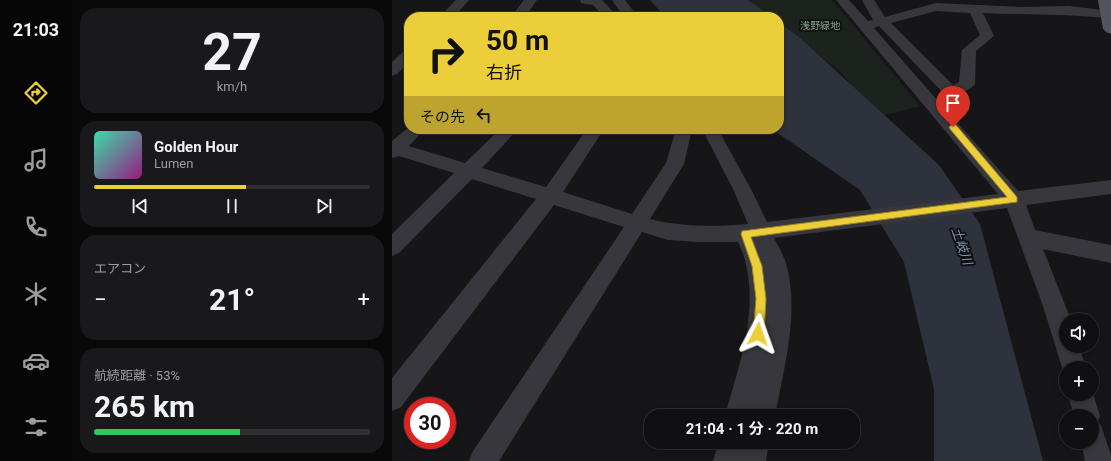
<!DOCTYPE html>
<html lang="ja">
<head>
<meta charset="utf-8">
<style>
  body { margin:0; font-family:Roboto,"Noto Sans JP",sans-serif; background:#19191b; color:#f1f3f6; height:100vh; display:flex; flex-direction:column; font-size:15px; white-space:nowrap }
  * { box-sizing:border-box; margin:0 }
  p { font-size:13px; color:#9c9d9f }
  .icon { flex:none; width:22px; height:22px; fill:none; stroke:currentColor; stroke-width:2; stroke-linecap:round; stroke-linejoin:round }
  .map { position:relative; flex:1; overflow:hidden }
  .details { display:flex; flex-direction:column; gap:8px; padding:8px; background:#09090a; width:320px }
  .details>* { flex:none }
  .banner { position:absolute; left:12px; top:12px; width:380px; height:122px; border-radius:16px; box-shadow:0 2px 6px #0003,0 0 0 1px #303032; background:#eccd3a; color:#111; overflow:hidden }
  .buttons { position:absolute; left:667px; top:313px; display:grid; gap:8px }
  .buttons a { display:grid; place-items:center; width:40px; height:40px; border-radius:50%; background:#101012; box-shadow:0 2px 6px #0003,0 0 0 1px #303032; font-size:20px }
  .speed { position:absolute; left:12px; top:397px; display:flex; gap:8px; font-size:20px; font-weight:700; text-align:center }
  .speed>* { display:grid; place-content:center; width:52px; height:52px; border-radius:50%; background:#101012; box-shadow:0 2px 6px #0003,0 0 0 1px #303032; line-height:1 }
  .speed .limit { border:6px solid #d22; background:#fff; color:#111 }
  .pin { position:absolute; display:grid; place-items:center; width:34px; height:34px; color:#fff; margin:-41px -17px; border-radius:50% 50% 50% 0; rotate:-45deg; box-shadow:0 0 4px #0007 }
  .pin .icon { rotate:45deg }
  .me { position:absolute; width:44px; margin:-22px; rotate:4deg; stroke-linejoin:round; filter:drop-shadow(0 0 3px #0008) }
  .turn { display:flex; align-items:center; gap:14px; height:84px; padding:0 16px; font-size:18px }
  .turn .icon { width:52px; height:52px; stroke-width:2.5 }
  .turn b { display:block; font-size:28px; line-height:34px }
  .then { display:flex; align-items:center; height:38px; padding:0 16px; background:#0003; gap:8px; font-size:15px }
  .big { font-size:30px; font-weight:700; line-height:1.1 }
  .details .widget { flex:1; display:flex; flex-direction:column; justify-content:center; gap:6px; min-width:0; padding:0 14px; border-radius:16px; background:#19191b }
  .details .dial { align-items:center; gap:0 }
  .dial b { font-size:52px; line-height:1 }
  .song { display:flex; align-items:center; gap:12px }
  .cover { width:48px; height:48px; border-radius:6px; background:linear-gradient(135deg,hsl(160 70% 55%),hsl(310 70% 35%)) }
  .played { height:4px; border-radius:2px; background:linear-gradient(90deg,#eccd3a 55%,#303032 55%) }
  .keys { display:flex; justify-content:space-around; direction:ltr }
  .heat { display:flex; justify-content:space-between; align-items:center; font-size:22px; direction:ltr }
  .charge { height:6px; border-radius:3px; background:linear-gradient(90deg,#34c759 53%,#303032 0) }
  .trip { position:absolute; left:252px; top:409px; width:216px; height:40px; border-radius:16px; background:#101012; box-shadow:0 2px 6px #0003,0 0 0 1px #303032; font-weight:700; line-height:40px; text-align:center }
  main { display:flex; flex:1; min-height:0 }
  .tabs { display:flex; flex-direction:column; width:72px; justify-content:space-around; align-items:center; background:#060607; color:#9c9d9f }
  .tabs .icon { width:28px; height:28px }
  .tabs .active { color:#eccd3a }
  .tabs b { font-size:18px; color:#f1f3f6 }
  .map>svg:first-child { display:block }
  .green { fill:#1c231e }
  .water { fill:#2d323c }
  .lines { fill:none; stroke-linecap:round; stroke-linejoin:round }
  .minor { fill:#37373d; fill-rule:evenodd }
  .major { fill:#53545c; fill-rule:evenodd }
  .route { fill:#eccd3a; stroke:#998526 }
  .labels { text-anchor:middle; dominant-baseline:central; stroke-width:4; stroke-linejoin:round; paint-order:stroke }
  .far-park-label { font-size:10px; fill:#80a288; stroke:#111113 }
  .water-label { font-size:13px; font-style:italic; fill:#8193b1; stroke:#111113 }
</style>
</head>
<body>
<main>
<nav class="tabs">
<b>21:03</b>
<svg class="icon active" aria-label="directions" viewBox="0 0 24 24"><path d="M12 3l9 9-9 9-9-9zM9 14v-3h6M13 9l2 2-2 2"/></svg>
<svg class="icon" aria-label="music" viewBox="0 0 24 24"><path d="M9 18V5l10-2v13"/><circle cx="6" cy="18" r="3"/><circle cx="16" cy="16" r="3"/></svg>
<svg class="icon" aria-label="phone" viewBox="0 0 24 24"><path d="M5 4h4l2 5-3 2q2 4 5 5l2-3 5 2v4C11 20 4 13 5 4z"/></svg>
<svg class="icon" aria-label="climate" viewBox="0 0 24 24"><path d="M12 3v18M4 7l16 10M4 17L20 7"/></svg>
<svg class="icon" aria-label="car" viewBox="0 0 24 24"><path d="M5 17H2v-5l4-1 3-4h7l3 4 3 1v5h-3M9 17h6M6 11h13"/><circle cx="7" cy="17" r="2"/><circle cx="17" cy="17" r="2"/></svg>
<svg class="icon" aria-label="filters" viewBox="0 0 24 24"><path d="M4 7h16M4 17h16"/><circle cx="9" cy="7" r="2"/><circle cx="15" cy="17" r="2"/></svg>
</nav>
<section class="details">
<div class="widget dial"><b>27</b><p>km/h</p></div>
<div class="widget">
<div class="song"><i class="cover"></i><div><b>Golden Hour</b><p>Lumen</p></div></div>
<div class="played"></div>
<div class="keys"><svg class="icon" aria-label="previous" viewBox="0 0 24 24"><path d="M18 5L8 12l10 7zM5 5v14"/></svg><svg class="icon" aria-label="pause" viewBox="0 0 24 24"><path d="M8 5v14M16 5v14"/></svg><svg class="icon" aria-label="next" viewBox="0 0 24 24"><path d="M6 5l10 7-10 7zM19 5v14"/></svg></div>
</div>
<div class="widget"><p>エアコン</p>
<div class="heat"><a>−</a><b class="big">21°</b><a>+</a></div>
</div>
<div class="widget"><p>航続距離 · 53%</p><b class="big">265 km</b><div class="charge"></div></div>
</section>
<div class="map">
<svg width="719" height="461" viewBox="0 0 719 461">
  <rect width="100%" height="100%" fill="#161618"/>
  <!-- green -->
  <path class="green" d="M 351,0 L 440,0 L 528,106 L 486,117 L 448,71 L 387,25 L 387,17 L 376,17 Z"/>
  <!-- water -->
  <path class="water" d="M 258,0 L 356,0 L 380,17 L 273,17 Z
    M 387,22 L 408,38 L 547,165 L 588,224 L 651,461 L 542,461 L 542,389 L 512,262 L 468,190 L 380,129 L 387,129 Z"/>
  <g class="lines">
    <!-- minor -->
    <path class="minor" d="M 64,0 L 77,0 L 62,17 L 47,17 Z
      M 132,0 L 145,0 L 133,17 L 119,17 Z
      M 188,0 L 210,0 L 226,17 L 212,17 L 201,5 L 189,3 Z
      M 220,0 L 233,0 L 246,17 L 232,17 Z
      M 444,0 L 457,0 L 476,21 L 481,20 L 470,0 L 482,0 L 493,17 L 544,3 L 629,7 L 677,6 L 719,11 L 719,17 L 715,18 C 674,14 633,15 591,13 L 602,36 L 584,51 L 583,84 L 580,87 L 568,95 L 574,112 L 572,116 L 562,119 L 626,191 L 719,180 L 719,194 L 634,205 L 643,230 L 719,245 L 719,263 L 651,249 L 679,320 L 674,320 L 674,346 L 687,346 L 694,368 L 674,368 L 673,377 L 651,306 L 615,208 L 382,238 C 386,246 391,254 394,263 C 408,313 392,367 383,416 L 333,416 C 346,368 366,315 354,265 C 353,257 349,249 346,242 L 305,242 L 276,240 L 250,232 L 107,461 L 77,461 L 81,451 L 232,227 L 162,205 L 9,407 L 0,411 L 0,378 L 144,199 L 80,179 L 7,253 L 0,256 L 0,234 L 62,173 L 7,156 L 0,158 L 0,141 L 17,127 L 17,129 L 33,129 L 17,146 L 73,163 L 108,129 L 126,129 L 90,168 L 154,187 L 195,129 L 212,129 L 171,192 L 240,214 L 274,163 L 284,129 L 300,129 L 292,164 L 258,219 C 289,227 324,227 356,224 L 342,191 L 310,129 L 326,129 L 360,191 L 375,222 L 606,194 ZM 544,11 L 578,13 L 588,35 L 570,50 L 567,82 L 561,85 L 499,23 ZM 487,26 L 553,95 L 557,109 L 554,110 L 482,28 Z
      M 17,50 L 17,62 L 5,74 L 0,76 L 0,62 L 12,51 Z
      M 700,390 L 708,416 L 705,423 L 709,425 L 719,455 L 719,461 L 693,461 L 689,442 L 700,442 L 700,416 L 682,416 L 676,394 L 700,394 Z
      M 327,442 L 377,442 L 374,461 L 321,461 Z"/>
    <!-- major -->
    <path class="major" d="M 706,0 L 719,0 L 719,34 L 714,32 L 711,29 Z"/>
  </g>
  <!-- route -->
  <path class="route" d="M 561,124 L 564,125 L 625,197 L 625,202 L 359,237 L 370,266 L 374,299 L 372,334 L 370,338 L 366,339 L 363,338 L 361,334 L 364,299 L 360,266 L 349,234 L 350,231 L 615,197 L 558,129 L 557,127 Z"/>
  <g class="labels">
    <!-- far-park labels -->
    <g class="far-park-label">
      <text x="428" y="25">浅野緑地</text>
    </g>
    <!-- water labels -->
    <g class="water-label">
      <text transform="translate(570 246) rotate(71)">土岐川</text>
    </g>
  </g>
</svg>
<div class="buttons">
<a><svg class="icon" aria-label="sound" viewBox="0 0 24 24"><path d="M4 9h4l5-4v14l-5-4H4zM17 9q2 3 0 6"/></svg></a>
<a>+</a>
<a>−</a>
</div>
<div class="speed"><div class="limit">30</div></div>
<div class="pin" style="left:561px;top:127px;background:#d93025"><svg class="icon" aria-label="arrive" viewBox="0 0 24 24"><path d="M6 21V4h12l-3 4 3 4H6"/></svg></div>
<svg class="me" style="left:366px;top:334px" viewBox="-20 -20 40 40"><path d="M0-17L14 15 0 8-14 15z" fill="#eccd3a" stroke="#fff" stroke-width="4"/></svg>
<div class="trip">21:04 · 1 分 · 220 m</div>
<div class="banner">
<div class="turn"><svg class="icon" aria-label="right" viewBox="0 0 24 24"><path d="M7 20v-9h11M14 6l5 5-5 5"/></svg><div><b>50 m</b>右折</div></div>
<div class="then">その先<svg class="icon" aria-label="left" viewBox="0 0 24 24"><path d="M17 20v-9H6M10 6l-5 5 5 5"/></svg></div>
</div>
</div>
</main>
</body>
</html>
